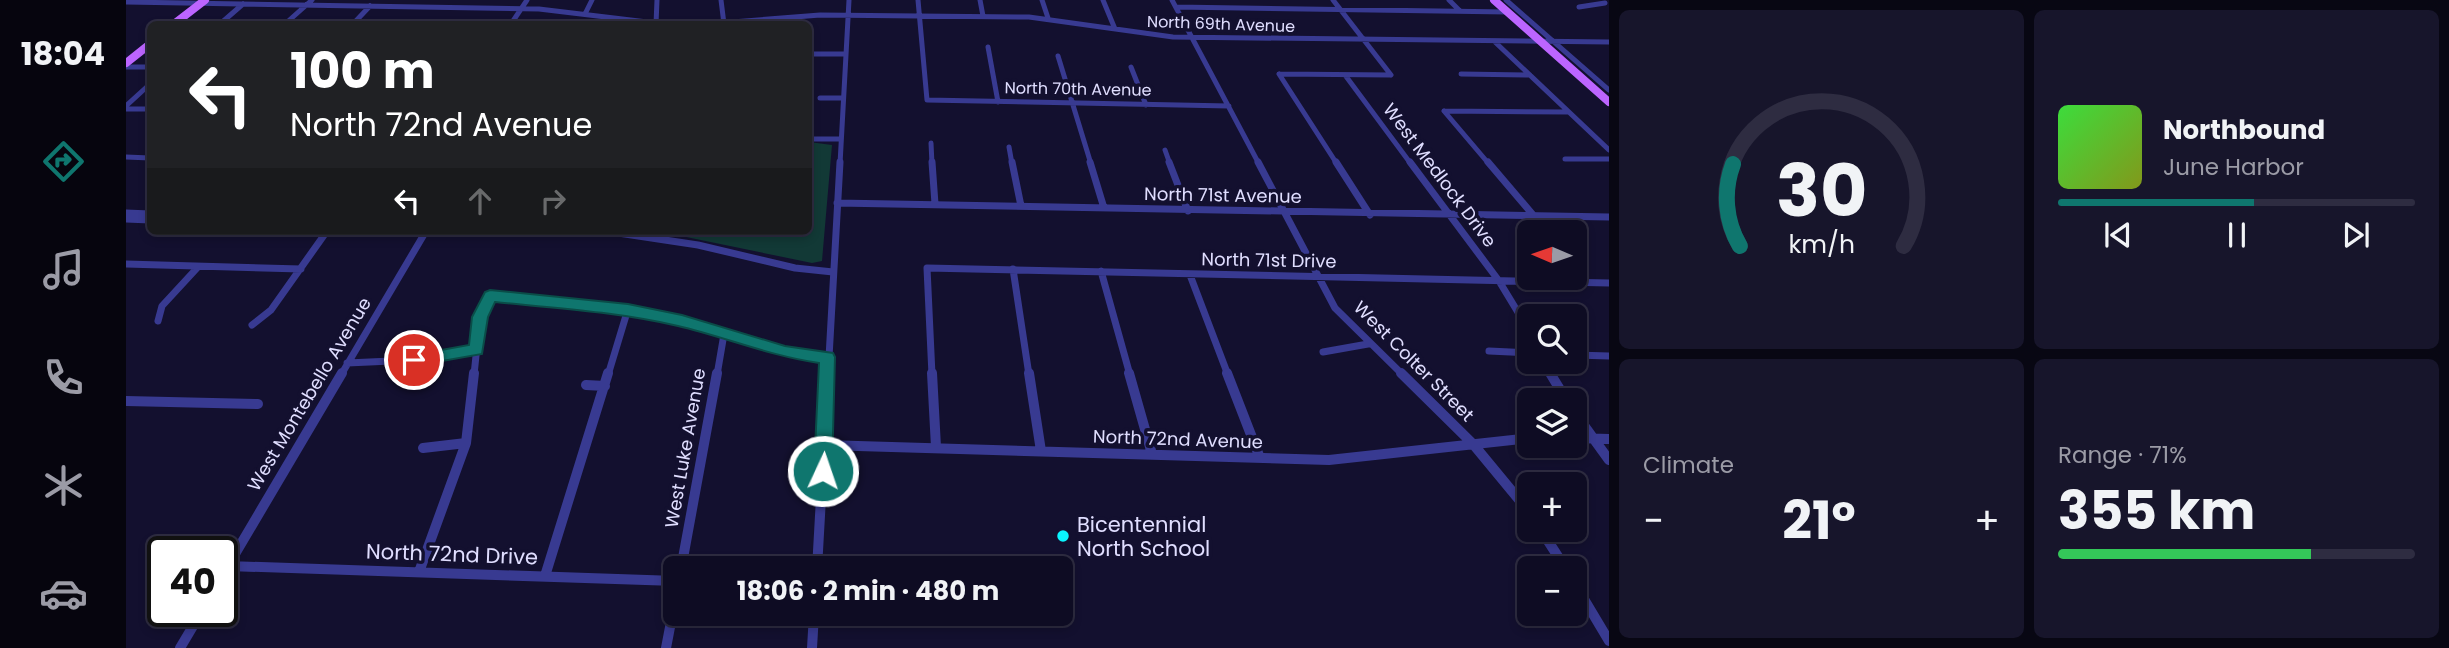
<!DOCTYPE html>
<html lang="en">
<head>
<meta charset="utf-8">
<style>
  body { margin:0; font-family:Poppins,sans-serif; background:#17152b; color:#f1f3f6; height:100vh; display:flex; flex-direction:column; font-size:26px; white-space:nowrap }
  * { box-sizing:border-box; margin:0 }
  p { font-size:23px; color:#9b9ba6 }
  .icon { flex:none; width:38px; height:38px; fill:none; stroke:currentColor; stroke-width:2; stroke-linecap:round; stroke-linejoin:round }
  .map { position:relative; flex:1; overflow:hidden }
  .panel { display:flex; flex-direction:column; gap:10px; padding:10px; background:#080713; width:840px }
  .panel>* { flex:none }
  .banner { position:absolute; left:21px; top:21px; width:665px; height:214px; border-radius:10px; box-shadow:0 4px 10px #0003,0 0 0 2px #2e2c41; background:#202124; color:#fff; overflow:hidden }
  .needle { width:46px; rotate:272deg }
  .controls { position:absolute; left:1391px; top:220px; display:grid; gap:14px }
  .controls a { display:grid; place-items:center; width:70px; height:70px; border-radius:10px; background:#0e0c23; box-shadow:0 4px 10px #0003,0 0 0 2px #2e2c41; font-size:35px }
  .speed { position:absolute; left:21px; top:536px; display:flex; gap:14px; font-size:35px; font-weight:700; text-align:center }
  .speed>* { display:grid; place-content:center; width:91px; height:91px; border-radius:50%; background:#0e0c23; box-shadow:0 4px 10px #0003,0 0 0 2px #2e2c41; line-height:1 }
  .speed .limit { border:4px solid #111; border-radius:10px; background:#fff; color:#111 }
  .pin { position:absolute; display:grid; place-items:center; width:60px; height:60px; color:#fff; margin:-30px; border:4px solid #fff; border-radius:50%; box-shadow:0 2px 7px #0007 }
  .me { position:absolute; width:77px; margin:-38px; rotate:3deg; stroke-linejoin:round; filter:drop-shadow(0 0 5px #0008) }
  .turn { display:flex; align-items:center; gap:24px; height:147px; padding:0 28px; font-size:32px }
  .turn .icon { width:91px; height:91px; stroke-width:2.5 }
  .turn b { display:block; font-size:49px; line-height:60px }
  .lanes { display:flex; align-items:center; height:66px; padding:0 28px; background:#0003; justify-content:center; gap:35px; direction:ltr }
  .lanes .off { opacity:.35 }
  .big { font-size:52px; font-weight:700; line-height:1.1 }
  .panel .widget { flex:1; display:flex; flex-direction:column; justify-content:center; gap:10px; min-width:0; padding:0 24px; border-radius:10px; background:#17152b }
  .panel .dial { align-items:center; gap:0 }
  .dial svg { height:182px; overflow:visible; fill:none; stroke:#2e2c41; stroke-width:7; stroke-linecap:round; text-anchor:middle }
  .dial text { fill:#f1f3f6; stroke:none }
  .song { display:flex; align-items:center; gap:21px }
  .cover { width:84px; height:84px; border-radius:10px; background:linear-gradient(135deg,hsl(120 70% 55%),hsl(70 70% 35%)) }
  .played { height:7px; border-radius:4px; background:linear-gradient(90deg,#0f766e 55%,#2e2c41 55%) }
  .keys { display:flex; justify-content:space-around; direction:ltr }
  .heat { display:flex; justify-content:space-between; align-items:center; font-size:38px; direction:ltr }
  .charge { height:10px; border-radius:5px; background:linear-gradient(90deg,#34c759 71%,#2e2c41 0) }
  .panel .tiles { flex:1; display:grid; gap:10px; grid-template-columns:repeat(2,1fr) }
  .trip { position:absolute; left:537px; top:556px; width:410px; height:70px; border-radius:10px; background:#0e0c23; box-shadow:0 4px 10px #0003,0 0 0 2px #2e2c41; font-weight:700; line-height:70px; text-align:center }
  main { display:flex; flex:1; min-height:0 }
  .tab-bar { display:flex; flex-direction:column; width:126px; justify-content:space-around; align-items:center; background:#06050e; color:#9b9ba6 }
  .tab-bar .icon { width:49px; height:49px }
  .tab-bar .current { color:#0f766e }
  .tab-bar b { font-size:32px; color:#f1f3f6 }
  .map>svg:first-child { display:block }
  .green { fill:#123936 }
  .lines { fill:none; stroke-linecap:round; stroke-linejoin:round }
  .minor-far2 { stroke:#383a91; stroke-width:5 }
  .minor-far1 { stroke:#383a91; stroke-width:7 }
  .minor { stroke:#383a91; stroke-width:10 }
  .major { stroke:#bc65ff; stroke-width:8 }
  .route { fill:#0f766e; stroke:#0a4d48; stroke-width:2 }
  .poi-dot { fill:#0af5ff; stroke:#13102f; stroke-width:2.5 }
  .labels { text-anchor:middle; dominant-baseline:central; stroke-width:7; stroke-linejoin:round; paint-order:stroke }
  .far-street-label { font-size:16px; fill:#e0deff; stroke:#13102f }
  .street-label { font-size:18px; fill:#e0deff; stroke:#13102f }
  .near-poi-label { font-size:21px; fill:#e0deff; stroke:#13102f; text-anchor:start }
  .near-street-label { font-size:21px; fill:#e0deff; stroke:#13102f }
</style>
</head>
<body>
<main>
<nav class="tab-bar">
<b>18:04</b>
<svg class="icon current" aria-label="directions" viewBox="0 0 24 24"><path d="M12 3l9 9-9 9-9-9zM9 14v-3h6M13 9l2 2-2 2"/></svg>
<svg class="icon" aria-label="music" viewBox="0 0 24 24"><path d="M9 18V5l10-2v13"/><circle cx="6" cy="18" r="3"/><circle cx="16" cy="16" r="3"/></svg>
<svg class="icon" aria-label="phone" viewBox="0 0 24 24"><path d="M5 4h4l2 5-3 2q2 4 5 5l2-3 5 2v4C11 20 4 13 5 4z"/></svg>
<svg class="icon" aria-label="climate" viewBox="0 0 24 24"><path d="M12 3v18M4 7l16 10M4 17L20 7"/></svg>
<svg class="icon" aria-label="car" viewBox="0 0 24 24"><path d="M5 17H2v-5l4-1 3-4h7l3 4 3 1v5h-3M9 17h6M6 11h13"/><circle cx="7" cy="17" r="2"/><circle cx="17" cy="17" r="2"/></svg>
</nav>
<div class="map">
<svg width="1483" height="648" viewBox="0 0 1483 648">
  <rect width="100%" height="100%" fill="#13102f"/>
  <!-- green -->
  <path class="green" d="M 683,142 L 706,145 L 696,261 L 686,263 L 531,231 L 682,231 Z"/>
  <g class="lines">
    <!-- minor-far2 -->
    <path class="minor-far2" d="M 595,0 L 598,24
      M 792,0 L 801,100 L 1103,106
      M 854,0 L 857,16
      M 916,0 L 922,18
      M 977,0 L 989,29
      M 1046,0 L 1133,164
      M 1207,0 L 1265,75
      M 1323,0 L 1334,11
      M 1380,0 L 1483,90
      M 0,2 L 413,9 L 538,24
      M 1050,7 L 1381,12
      M 1453,7 L 1479,3
      M 459,14 L 466,0
      M 94,24 L 117,4
      M 159,24 L 186,0
      M 227,24 L 244,6
      M 385,24 L 401,0
      M 530,24 L 531,0
      M 581,24 L 694,15 L 903,17 L 1047,37 L 1483,42
      M 1369,42 L 1483,150
      M 862,47 L 872,102
      M 682,54 L 720,54
      M 932,56 L 965,164
      M 0,67 L 24,67
      M 1005,67 L 1020,105
      M 1153,74 L 1211,164
      M 1153,74 L 1265,75
      M 1335,74 L 1404,75
      M 1219,75 L 1285,164
      M 694,98 L 717,98
      M 0,106 L 24,84
      M 0,109 L 24,109
      M 1318,111 L 1363,164
      M 1318,111 L 1443,112
      M 682,139 L 714,139
      M 805,143 L 806,164
      M 883,147 L 886,164
      M 1039,150 L 1044,164
      M 0,157 L 24,158
      M 1439,159 L 1483,159
      M 714,164 L 723,0"/>
    <!-- minor-far1 -->
    <path class="minor-far1" d="M 806,162 L 809,204
      M 886,162 L 895,206
      M 964,162 L 978,208
      M 1043,162 L 1062,211
      M 1132,162 L 1209,308 L 1277,375
      M 1210,162 L 1244,215
      M 1284,162 L 1373,281 L 1404,332
      M 1362,162 L 1408,216
      M 711,203 L 1483,217
      M 0,213 L 24,214
      M 0,219 L 24,220
      M 479,231 L 572,245 L 669,268 L 707,272
      M 0,264 L 175,269
      M 887,269 L 903,375
      M 975,271 L 1004,375
      M 1064,275 L 1102,375
      M 32,321 L 36,306 L 72,267
      M 126,325 L 145,310 L 201,231
      M 1363,351 L 1404,353
      M 1197,352 L 1242,344
      M 1449,355 L 1483,356
      M 1418,362 L 1426,375
      M 221,363 L 288,360 L 350,349
      M 215,375 L 300,231
      M 348,375 L 354,317 L 364,296 C 428,299 493,305 555,321 C 604,333 650,352 701,357
      M 482,375 L 502,309
      M 591,375 L 598,334
      M 702,375 L 714,162
      M 806,375 L 801,268 L 1483,283"/>
    <!-- minor -->
    <path class="minor" d="M 806,373 L 810,447
      M 903,373 L 915,451
      M 1003,373 L 1026,454
      M 1101,373 L 1134,458
      M 1275,373 L 1347,444 L 1404,513
      M 1424,373 L 1441,401
      M 460,385 L 479,386
      M 0,401 L 132,404
      M 1449,413 L 1483,460
      M 1449,438 L 1483,439
      M 698,445 L 1203,460 L 1404,438
      M 297,448 L 340,443
      M 1415,530 L 1440,569
      M 102,566 L 550,581
      M 555,569 L 591,373
      M 691,569 L 702,373
      M 293,572 L 340,443 L 348,373
      M 96,576 L 216,373
      M 419,576 L 482,373
      M 1449,584 L 1483,641
      M 54,648 L 76,611
      M 540,648 L 550,596
      M 686,648 L 688,614"/>
    <!-- major -->
    <path class="major" d="M 1368,0 L 1483,102
      M 48,24 L 79,0
      M 0,63 L 24,44"/>
  </g>
  <!-- route -->
  <path class="route" d="M 364,290 L 502,304 L 556,315 L 659,346 L 707,353 L 709,357 L 706,471 L 703,477 L 690,477 L 688,471 L 693,363 C 644,356 599,337 552,326 C 491,312 430,308 369,302 L 362,317 L 356,354 L 288,366 L 282,365 L 282,356 L 343,345 L 346,317 L 359,292 Z"/>
  <!-- markers -->
  <circle class="poi-dot" cx="937" cy="536" r="7"/>
  <g class="labels">
    <!-- far-street labels -->
    <g class="far-street-label">
      <text transform="translate(1095 24) rotate(2)">North 69th Avenue</text>
      <text transform="translate(952 89) rotate(1)">North 70th Avenue</text>
    </g>
    <!-- street labels -->
    <g class="street-label">
      <text transform="translate(1314 175) rotate(53)">West Medlock Drive</text>
      <text transform="translate(1097 195) rotate(1)">North 71st Avenue</text>
      <text transform="translate(1143 260) rotate(1)">North 71st Drive</text>
      <text transform="translate(1288 361) rotate(45)">West Colter Street</text>
      <text transform="translate(183 394) rotate(-59)">West Montebello Avenue</text>
      <text transform="translate(1052 439) rotate(2)">North 72nd Avenue</text>
      <text transform="translate(559 448) rotate(-80)">West Luke Avenue</text>
    </g>
    <!-- near-poi labels -->
    <g class="near-poi-label">
      <text x="951" y="524">Bicentennial<tspan x="951" dy="24">North School</tspan></text>
    </g>
    <!-- near-street labels -->
    <g class="near-street-label">
      <text transform="translate(326 554) rotate(2)">North 72nd Drive</text>
    </g>
  </g>
</svg>
<div class="controls">
<a><svg class="needle" viewBox="-14 -14 28 28"><path d="M0-13l5 13h-10z" fill="#e53935"/><path d="M0 13l5-13h-10z" fill="#9b9ba6"/></svg></a>
<a><svg class="icon" aria-label="search" viewBox="0 0 24 24"><circle cx="10" cy="10" r="6"/><path d="M15 15l6 6"/></svg></a>
<a><svg class="icon" aria-label="layers" viewBox="0 0 24 24"><path d="M12 4l9 5-9 5-9-5zM3 14l9 5 9-5"/></svg></a>
<a>+</a>
<a>−</a>
</div>
<div class="speed"><div class="limit">40</div></div>
<div class="pin" style="left:288px;top:360px;background:#d93025"><svg class="icon" aria-label="arrive" viewBox="0 0 24 24"><path d="M6 21V4h12l-3 4 3 4H6"/></svg></div>
<svg class="me" style="left:697px;top:471px" viewBox="-20 -20 40 40"><circle r="17" fill="#0f766e" stroke="#fff" stroke-width="3"/><path d="M0-11L8 9 0 5-8 9z" fill="#fff"/></svg>
<div class="trip">18:06 · 2 min · 480 m</div>
<div class="banner">
<div class="turn"><svg class="icon" aria-label="left" viewBox="0 0 24 24"><path d="M17 20v-9H6M10 6l-5 5 5 5"/></svg><div><b>100 m</b>North 72nd Avenue</div></div>
<div class="lanes"><svg class="icon" aria-label="left" viewBox="0 0 24 24"><path d="M17 20v-9H6M10 6l-5 5 5 5"/></svg><svg class="icon off" aria-label="ahead" viewBox="0 0 24 24"><path d="M12 20V5M6 11l6-6 6 6"/></svg><svg class="icon off" aria-label="right" viewBox="0 0 24 24"><path d="M7 20v-9h11M14 6l5 5-5 5"/></svg></div>
</div>
</div>
<section class="panel">
<div class="tiles">
<div class="widget dial"><svg viewBox="0 0 100 80">
<path d="M14 69A42 42 0 1 1 86 69"/>
<path d="M14 69A42 42 0 0 1 11 33" stroke="#0f766e"/>
<text x="50" y="56" font-size="32" font-weight="700">30</text>
<text x="50" y="72" font-size="11">km/h</text>
</svg></div>
<div class="widget">
<div class="song"><i class="cover"></i><div><b>Northbound</b><p>June Harbor</p></div></div>
<div class="played"></div>
<div class="keys"><svg class="icon" aria-label="previous" viewBox="0 0 24 24"><path d="M18 5L8 12l10 7zM5 5v14"/></svg><svg class="icon" aria-label="pause" viewBox="0 0 24 24"><path d="M8 5v14M16 5v14"/></svg><svg class="icon" aria-label="next" viewBox="0 0 24 24"><path d="M6 5l10 7-10 7zM19 5v14"/></svg></div>
</div>
<div class="widget"><p>Climate</p>
<div class="heat"><a>−</a><b class="big">21°</b><a>+</a></div>
</div>
<div class="widget"><p>Range · 71%</p><b class="big">355 km</b><div class="charge"></div></div>
</div>
</section>
</main>
</body>
</html>
